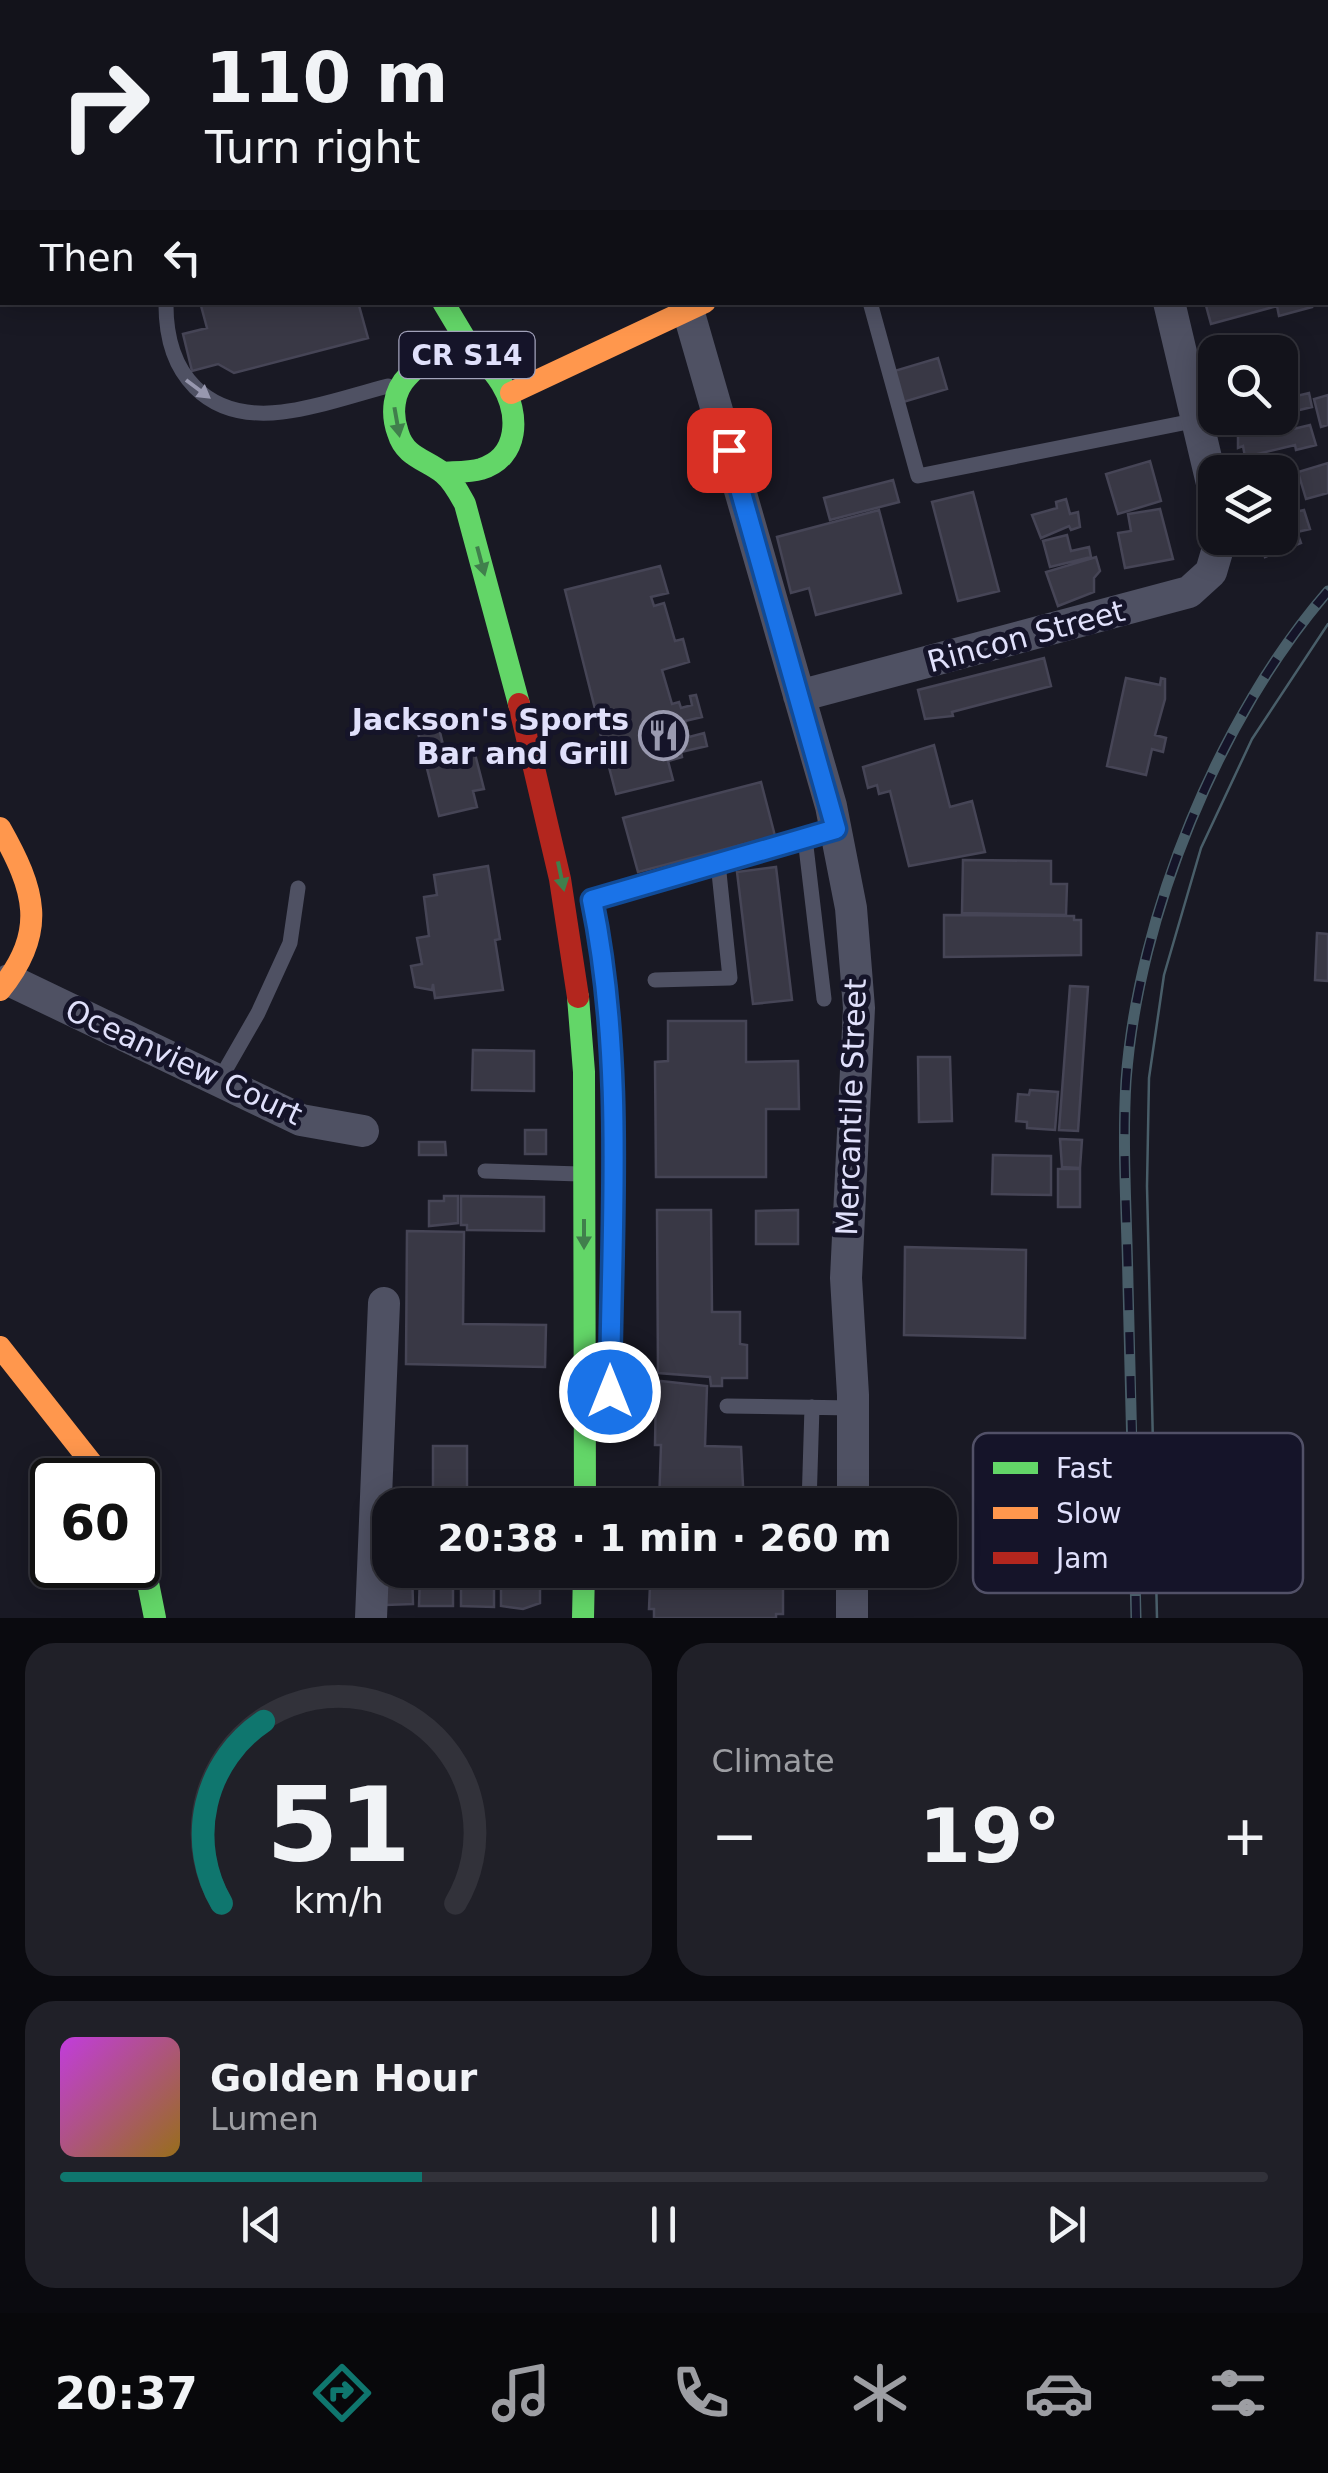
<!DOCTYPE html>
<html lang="en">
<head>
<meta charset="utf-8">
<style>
  body { margin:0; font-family:"DejaVu Sans",sans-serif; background:#202028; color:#f1f3f6; height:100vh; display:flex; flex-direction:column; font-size:38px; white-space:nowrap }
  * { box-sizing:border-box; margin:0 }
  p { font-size:32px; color:#9d9ea3 }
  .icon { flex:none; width:55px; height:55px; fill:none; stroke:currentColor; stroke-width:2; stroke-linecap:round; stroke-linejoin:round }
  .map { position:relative; height:1618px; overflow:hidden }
  .drawer { display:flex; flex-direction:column; gap:25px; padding:25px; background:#0a0a0f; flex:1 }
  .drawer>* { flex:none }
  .banner { position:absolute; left:0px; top:0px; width:1330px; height:305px; box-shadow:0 5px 25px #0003,0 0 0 2px #32323a; background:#13131b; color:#f1f3f6; overflow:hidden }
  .controls { position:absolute; left:1198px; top:335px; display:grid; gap:20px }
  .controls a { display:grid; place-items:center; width:100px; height:100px; border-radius:20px; background:#13131b; box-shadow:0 5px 25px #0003,0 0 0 2px #32323a; font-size:50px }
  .speed { position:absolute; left:30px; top:1458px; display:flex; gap:20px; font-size:50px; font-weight:700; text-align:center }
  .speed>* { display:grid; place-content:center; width:130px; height:130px; border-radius:50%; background:#13131b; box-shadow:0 5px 25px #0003,0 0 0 2px #32323a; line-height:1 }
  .speed .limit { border:5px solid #111; border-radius:15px; background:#fff; color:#111 }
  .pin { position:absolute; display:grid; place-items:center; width:85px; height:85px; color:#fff; margin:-42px; border-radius:20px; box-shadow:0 5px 15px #0006 }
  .me { position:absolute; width:110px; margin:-55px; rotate:0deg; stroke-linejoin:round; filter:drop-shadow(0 0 8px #0008) }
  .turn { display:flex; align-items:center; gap:35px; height:210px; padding:0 40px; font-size:45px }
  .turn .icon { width:130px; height:130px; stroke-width:2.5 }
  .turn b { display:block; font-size:70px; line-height:85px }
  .then { display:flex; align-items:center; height:95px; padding:0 40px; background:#0003; gap:20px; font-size:38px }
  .big { font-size:75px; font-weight:700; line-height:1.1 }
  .drawer .tile { flex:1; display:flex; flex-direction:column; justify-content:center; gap:15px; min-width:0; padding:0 35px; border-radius:30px; background:#202028 }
  .drawer .dial { align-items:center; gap:0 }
  .dial svg { height:260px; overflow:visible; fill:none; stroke:#32323a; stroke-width:7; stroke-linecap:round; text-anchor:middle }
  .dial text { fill:#f1f3f6; stroke:none }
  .song { display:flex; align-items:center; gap:30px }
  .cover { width:120px; height:120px; border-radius:15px; background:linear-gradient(135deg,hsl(290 70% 55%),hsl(40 70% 35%)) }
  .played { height:10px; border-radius:5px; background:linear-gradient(90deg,#0f766e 30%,#32323a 30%) }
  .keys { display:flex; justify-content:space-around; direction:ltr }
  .heat { display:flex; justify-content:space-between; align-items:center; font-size:55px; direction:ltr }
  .drawer .tiles { flex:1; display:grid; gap:25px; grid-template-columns:1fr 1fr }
  .tile:last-child { grid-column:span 2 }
  .trip { position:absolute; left:372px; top:1488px; width:585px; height:100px; border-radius:30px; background:#13131b; box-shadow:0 5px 25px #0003,0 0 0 2px #32323a; font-weight:700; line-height:100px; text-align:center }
  .tabs { display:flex; height:160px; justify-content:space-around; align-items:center; background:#08080b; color:#9d9ea3 }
  .tabs .icon { width:70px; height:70px }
  .tabs .current { color:#0f766e }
  .tabs b { font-size:45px; color:#f1f3f6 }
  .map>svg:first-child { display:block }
  .building { fill:#393845; stroke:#464556; stroke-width:2.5 }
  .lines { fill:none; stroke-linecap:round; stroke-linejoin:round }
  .lane { stroke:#4f5163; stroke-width:15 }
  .street { stroke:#4f5163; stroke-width:32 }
  .fast { stroke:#63d668; stroke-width:22 }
  .slow { stroke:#ff974d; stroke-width:22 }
  .jam { stroke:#b3261e; stroke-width:22 }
  .tram { stroke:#495e69; stroke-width:2.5 }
  .rail-casing { stroke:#495e69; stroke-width:11 }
  .rail { stroke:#151429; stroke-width:8; stroke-dasharray:22; stroke-linecap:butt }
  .oneway { fill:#9898af }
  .oneway2 { fill:#407f4c }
  .route-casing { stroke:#114b97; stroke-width:25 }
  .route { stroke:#1a73e8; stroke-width:18 }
  .labels { text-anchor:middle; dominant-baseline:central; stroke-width:10; stroke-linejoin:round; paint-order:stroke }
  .shield { fill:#151429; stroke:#a3a3bc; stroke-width:2.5 }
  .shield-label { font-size:28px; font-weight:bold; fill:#e0e0fb }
  .street-label { font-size:30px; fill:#e0e0fb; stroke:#151429 }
  .poi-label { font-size:30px; font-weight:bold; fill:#e0e0fb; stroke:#151429; text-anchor:end }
  .key { fill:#151429; stroke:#525168; stroke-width:2.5 }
  .key-label { font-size:28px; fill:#e0e0fb }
</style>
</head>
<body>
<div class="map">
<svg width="1328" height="1618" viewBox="0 0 1328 1618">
  <rect width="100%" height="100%" fill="#191924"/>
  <!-- building -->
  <path class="building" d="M 1154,0 L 1207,0 L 1208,2 L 1155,2 Z
    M 200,302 L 358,302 L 368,338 L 234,373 L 218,364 L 192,371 L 183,334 L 207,328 Z
    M 1205,302 L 1311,302 L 1312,307 L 1279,316 L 1277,306 L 1211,324 Z
    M 938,358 L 947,389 L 900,403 L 891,372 Z
    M 1309,393 L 1312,407 L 1287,413 L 1284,399 Z
    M 1328,395 L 1328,425 L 1321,427 L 1314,399 Z
    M 1285,417 L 1289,430 L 1310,425 L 1316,445 L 1296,450 L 1295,445 L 1245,457 L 1243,446 L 1238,448 L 1238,430 L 1267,418 L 1268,422 Z
    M 1150,461 L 1161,501 L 1118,514 L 1106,474 Z
    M 1328,463 L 1328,493 L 1306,499 L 1298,472 Z
    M 893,480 L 899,502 L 830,520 L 824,498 Z
    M 973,492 L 999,591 L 958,601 L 932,502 Z
    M 1066,499 L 1070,514 L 1078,512 L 1080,527 L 1071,530 L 1069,526 L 1041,538 L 1032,515 L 1057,508 L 1056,502 Z
    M 1293,503 L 1295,512 L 1304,510 L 1310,529 L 1297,532 L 1301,543 L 1265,557 L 1259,538 L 1280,538 L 1280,507 Z
    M 1160,509 L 1173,559 L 1125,568 L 1118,533 L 1131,531 L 1128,514 Z
    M 879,510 L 901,593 L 816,615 L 809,588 L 791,593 L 777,537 Z
    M 1067,535 L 1071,551 L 1089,547 L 1091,557 L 1050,567 L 1043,541 Z
    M 1096,557 L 1100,571 L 1094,578 L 1094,592 L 1058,606 L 1046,572 Z
    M 660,566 L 668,593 L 651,597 L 654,606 L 664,603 L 675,641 L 683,639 L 689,662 L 662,670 L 672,704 L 679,702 L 681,708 L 692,705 L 690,696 L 696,695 L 702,717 L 685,721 L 689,737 L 704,733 L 707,746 L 681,752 L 682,757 L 668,761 L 673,780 L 616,794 L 597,721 L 602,719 L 599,708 L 595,709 L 565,590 Z
    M 1044,658 L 1051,686 L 952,712 L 953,716 L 925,719 L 918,690 Z
    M 1126,678 L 1160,685 L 1161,678 L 1165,679 L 1165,699 L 1155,735 L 1166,738 L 1163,752 L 1152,749 L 1146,775 L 1107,766 Z
    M 438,724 L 447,761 L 475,754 L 484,789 L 473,791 L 477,807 L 439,816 L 417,729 Z
    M 934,745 L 950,807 L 972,801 L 985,852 L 909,866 L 890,791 L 879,794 L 877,785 L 868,788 L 863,767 Z
    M 761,782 L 775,836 L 638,872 L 623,818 Z
    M 963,860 L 1051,861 L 1051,884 L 1067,884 L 1066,915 L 962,913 Z
    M 488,866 L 500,939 L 495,940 L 503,990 L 435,998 L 433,984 L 432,990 L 415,987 L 411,966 L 422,964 L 417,938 L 429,936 L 424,897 L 437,895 L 434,875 Z
    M 776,867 L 792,1000 L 753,1004 L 737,872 Z
    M 944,915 L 1074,916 L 1074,920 L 1081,920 L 1081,955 L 944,957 Z
    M 1317,933 L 1328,934 L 1328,981 L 1315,980 Z
    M 1070,986 L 1088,987 L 1078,1131 L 1059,1130 Z
    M 668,1021 L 746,1021 L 746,1062 L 798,1061 L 799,1109 L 766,1109 L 766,1177 L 656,1177 L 655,1062 L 668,1061 Z
    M 473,1050 L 534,1051 L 534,1091 L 472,1090 Z
    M 918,1057 L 950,1057 L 952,1121 L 919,1122 Z
    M 1030,1090 L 1058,1092 L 1055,1130 L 1027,1128 L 1027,1122 L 1016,1121 L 1018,1094 L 1029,1095 Z
    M 525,1130 L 546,1130 L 546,1154 L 525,1154 Z
    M 1060,1139 L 1082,1140 L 1080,1168 L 1062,1167 Z
    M 419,1142 L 445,1142 L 446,1155 L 419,1155 Z
    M 993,1155 L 1051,1156 L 1051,1195 L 992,1194 Z
    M 1058,1169 L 1080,1169 L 1080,1207 L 1058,1207 Z
    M 444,1196 L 458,1196 L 458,1223 L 429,1226 L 429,1201 L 444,1201 Z
    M 461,1196 L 544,1197 L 544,1231 L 467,1230 L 467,1225 L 461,1225 Z
    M 657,1210 L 711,1210 L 712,1312 L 740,1312 L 740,1344 L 747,1345 L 747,1378 L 722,1378 L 722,1386 L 711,1386 L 710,1377 L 658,1373 Z
    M 798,1210 L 798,1244 L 756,1244 L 756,1211 Z
    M 407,1231 L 464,1232 L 463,1324 L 546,1325 L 545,1367 L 406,1364 Z
    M 905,1247 L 1026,1250 L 1025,1338 L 904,1335 Z
    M 661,1381 L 707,1386 L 705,1446 L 741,1447 L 744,1505 L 659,1505 L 661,1445 L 655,1445 L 656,1385 Z
    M 433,1446 L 467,1446 L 467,1505 L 433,1505 Z
    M 385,1569 L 412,1570 L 413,1604 L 386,1605 Z
    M 420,1575 L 453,1576 L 453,1606 L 419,1606 Z
    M 461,1575 L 494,1576 L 494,1607 L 461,1606 Z
    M 501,1575 L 540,1579 L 540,1603 L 523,1609 L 501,1606 Z
    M 654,1579 L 783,1582 L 783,1614 L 776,1614 L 776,1618 L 654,1618 L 654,1609 L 649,1609 L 650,1585 L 654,1586 Z"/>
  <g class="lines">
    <!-- lane -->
    <path class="lane" d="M 14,0 L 16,2
      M 581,0 L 581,2
      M 819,1 L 821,2
      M 64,2 L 73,0
      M 0,114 L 2,117
      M 0,285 L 2,286
      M 166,302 C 165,374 206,421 282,412 C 317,408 353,395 388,386
      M 870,302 L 918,476 L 1198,420
      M 805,838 L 824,999
      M 592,900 L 836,829
      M 655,980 L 730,978 L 718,863
      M 219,1081 L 258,1013 L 290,943 L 298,888
      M 485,1171 L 580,1174
      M 727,1406 L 853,1408
      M 809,1505 L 812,1407"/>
    <!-- street -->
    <path class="street" d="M 1169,302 L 1215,496
      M 688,310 L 831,806 L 851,908 L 859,1008 L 846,1278 L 853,1395 L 853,1505
      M 799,696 L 1189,592 L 1211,572 L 1221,538
      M 9,980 L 301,1120 L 363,1131
      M 371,1618 L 384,1303
      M 852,1618 L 852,1570"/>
    <!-- fast -->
    <path class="fast" d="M 344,0 L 345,2
      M 389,0 L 389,2
      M 867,2 L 868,0
      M 443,302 L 476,357
      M 443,473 C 455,472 470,472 481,469 C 558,446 483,295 408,376 C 393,391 391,414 398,433 C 405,457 425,459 443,473 C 453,481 459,493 465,504 L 519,704
      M 578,997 L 584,1072 L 585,1505
      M 138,1533 L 155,1618
      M 583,1618 L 584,1570"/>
    <!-- slow -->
    <path class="slow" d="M 1328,31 L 1328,32
      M 511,393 L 705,302
      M 0,828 C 35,890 48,931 0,990
      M 0,1347 L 105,1480"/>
    <!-- jam -->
    <path class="jam" d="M 519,704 L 560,879 L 578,997"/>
    <!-- tram -->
    <path class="tram" d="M 1157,1618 L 1147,1186 L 1149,1078 L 1164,975 L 1201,848 L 1252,739 L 1328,624"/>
    <defs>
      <path id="rail" d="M 1136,1618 C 1134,1507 1131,1396 1128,1285 C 1127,1218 1122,1148 1126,1081 C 1138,915 1220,716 1328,591"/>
    </defs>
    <!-- rail casing -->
    <use href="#rail" class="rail-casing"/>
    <!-- rail -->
    <use href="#rail" class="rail"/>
  </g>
  <!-- one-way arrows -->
  <defs><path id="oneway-solid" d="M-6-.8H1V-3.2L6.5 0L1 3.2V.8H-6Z" transform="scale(2.5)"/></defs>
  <use class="oneway" href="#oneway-solid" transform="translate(198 389) rotate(37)"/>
  <g class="oneway2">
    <use href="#oneway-solid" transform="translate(397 422) rotate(80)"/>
    <use href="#oneway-solid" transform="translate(481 561) rotate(75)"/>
    <use href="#oneway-solid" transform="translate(561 876) rotate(78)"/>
    <use href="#oneway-solid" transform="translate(584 1234) rotate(90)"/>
  </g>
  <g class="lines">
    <defs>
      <path id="route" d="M 610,1392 C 611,1230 625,1060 592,900 L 836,829 L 729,450"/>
    </defs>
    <!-- route casing -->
    <use href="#route" class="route-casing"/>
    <!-- route -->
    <use href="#route" class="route"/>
  </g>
  <!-- icons -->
  <defs>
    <symbol id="restaurant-ring" viewBox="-11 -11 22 22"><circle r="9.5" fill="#151429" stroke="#9a9ab0" stroke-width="1.5"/><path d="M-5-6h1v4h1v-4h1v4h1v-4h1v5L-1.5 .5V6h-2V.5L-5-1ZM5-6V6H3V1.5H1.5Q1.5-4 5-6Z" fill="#9a9ab0"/></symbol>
  </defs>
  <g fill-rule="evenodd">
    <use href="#restaurant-ring" x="636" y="708" width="55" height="55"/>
  </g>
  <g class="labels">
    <!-- shield labels -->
    <rect class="shield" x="399.5" y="332" width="135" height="46" rx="8"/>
    <g class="shield-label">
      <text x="467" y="355">CR S14</text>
    </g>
    <!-- street labels -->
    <g class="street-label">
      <text transform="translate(1026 636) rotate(-15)">Rincon Street</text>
      <text transform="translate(184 1062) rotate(25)">Oceanview Court</text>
      <text transform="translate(851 1107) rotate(-88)">Mercantile Street</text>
    </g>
    <!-- poi labels -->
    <g class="poi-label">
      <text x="629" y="719">Jackson's Sports<tspan x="629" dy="34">Bar and Grill</tspan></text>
    </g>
  </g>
  <!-- legend -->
  <rect x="973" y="1433" width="330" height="160" rx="15" class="key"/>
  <rect x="993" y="1462" width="45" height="12" fill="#63d668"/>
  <rect x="993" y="1507" width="45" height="12" fill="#ff974d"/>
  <rect x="993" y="1552" width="45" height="12" fill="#b3261e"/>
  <g class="key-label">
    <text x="1056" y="1478">Fast</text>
    <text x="1056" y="1523">Slow</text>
    <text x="1056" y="1568">Jam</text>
  </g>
</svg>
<div class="controls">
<a><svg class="icon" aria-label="search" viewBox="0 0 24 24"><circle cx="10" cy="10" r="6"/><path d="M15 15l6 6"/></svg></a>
<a><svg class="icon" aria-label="layers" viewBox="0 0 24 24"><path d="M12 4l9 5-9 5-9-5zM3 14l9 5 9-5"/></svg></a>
</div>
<div class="speed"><div class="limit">60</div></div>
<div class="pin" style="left:729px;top:450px;background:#d93025"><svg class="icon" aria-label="arrive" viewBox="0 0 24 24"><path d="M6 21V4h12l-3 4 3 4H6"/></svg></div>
<svg class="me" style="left:610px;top:1392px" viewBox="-20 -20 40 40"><circle r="17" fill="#1a73e8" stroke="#fff" stroke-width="3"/><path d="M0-11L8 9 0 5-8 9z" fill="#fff"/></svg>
<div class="trip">20:38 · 1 min · 260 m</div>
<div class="banner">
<div class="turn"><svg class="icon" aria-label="right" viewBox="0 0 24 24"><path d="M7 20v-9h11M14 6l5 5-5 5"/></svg><div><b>110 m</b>Turn right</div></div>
<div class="then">Then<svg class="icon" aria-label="left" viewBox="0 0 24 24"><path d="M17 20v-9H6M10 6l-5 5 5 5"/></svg></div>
</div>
</div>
<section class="drawer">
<div class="tiles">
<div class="tile dial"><svg viewBox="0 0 100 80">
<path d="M14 69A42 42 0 1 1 86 69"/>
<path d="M14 69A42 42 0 0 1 27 13" stroke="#0f766e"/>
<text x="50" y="56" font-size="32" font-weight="700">51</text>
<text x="50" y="72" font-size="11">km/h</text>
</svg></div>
<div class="tile"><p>Climate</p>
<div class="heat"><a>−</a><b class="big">19°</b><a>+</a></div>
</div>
<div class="tile">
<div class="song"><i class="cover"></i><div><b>Golden Hour</b><p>Lumen</p></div></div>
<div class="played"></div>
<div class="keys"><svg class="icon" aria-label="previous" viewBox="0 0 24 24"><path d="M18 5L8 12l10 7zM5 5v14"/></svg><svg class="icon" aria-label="pause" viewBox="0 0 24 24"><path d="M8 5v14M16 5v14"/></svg><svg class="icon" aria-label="next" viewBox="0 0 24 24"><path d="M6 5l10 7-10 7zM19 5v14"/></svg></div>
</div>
</div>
</section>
<nav class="tabs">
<b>20:37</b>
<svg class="icon current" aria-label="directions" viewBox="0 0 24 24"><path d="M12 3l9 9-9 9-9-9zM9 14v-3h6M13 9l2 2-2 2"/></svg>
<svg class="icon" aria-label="music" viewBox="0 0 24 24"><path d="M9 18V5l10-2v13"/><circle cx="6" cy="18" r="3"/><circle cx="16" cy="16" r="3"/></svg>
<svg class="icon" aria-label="phone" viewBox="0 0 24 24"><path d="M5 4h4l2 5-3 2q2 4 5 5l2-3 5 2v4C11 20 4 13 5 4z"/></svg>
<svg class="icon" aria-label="climate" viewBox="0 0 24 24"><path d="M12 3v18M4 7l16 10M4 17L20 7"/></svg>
<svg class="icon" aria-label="car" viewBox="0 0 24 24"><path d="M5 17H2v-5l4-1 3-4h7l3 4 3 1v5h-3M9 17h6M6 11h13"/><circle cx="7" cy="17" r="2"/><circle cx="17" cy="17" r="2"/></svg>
<svg class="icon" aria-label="filters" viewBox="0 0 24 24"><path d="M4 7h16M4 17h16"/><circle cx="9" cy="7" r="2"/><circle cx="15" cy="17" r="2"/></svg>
</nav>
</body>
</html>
